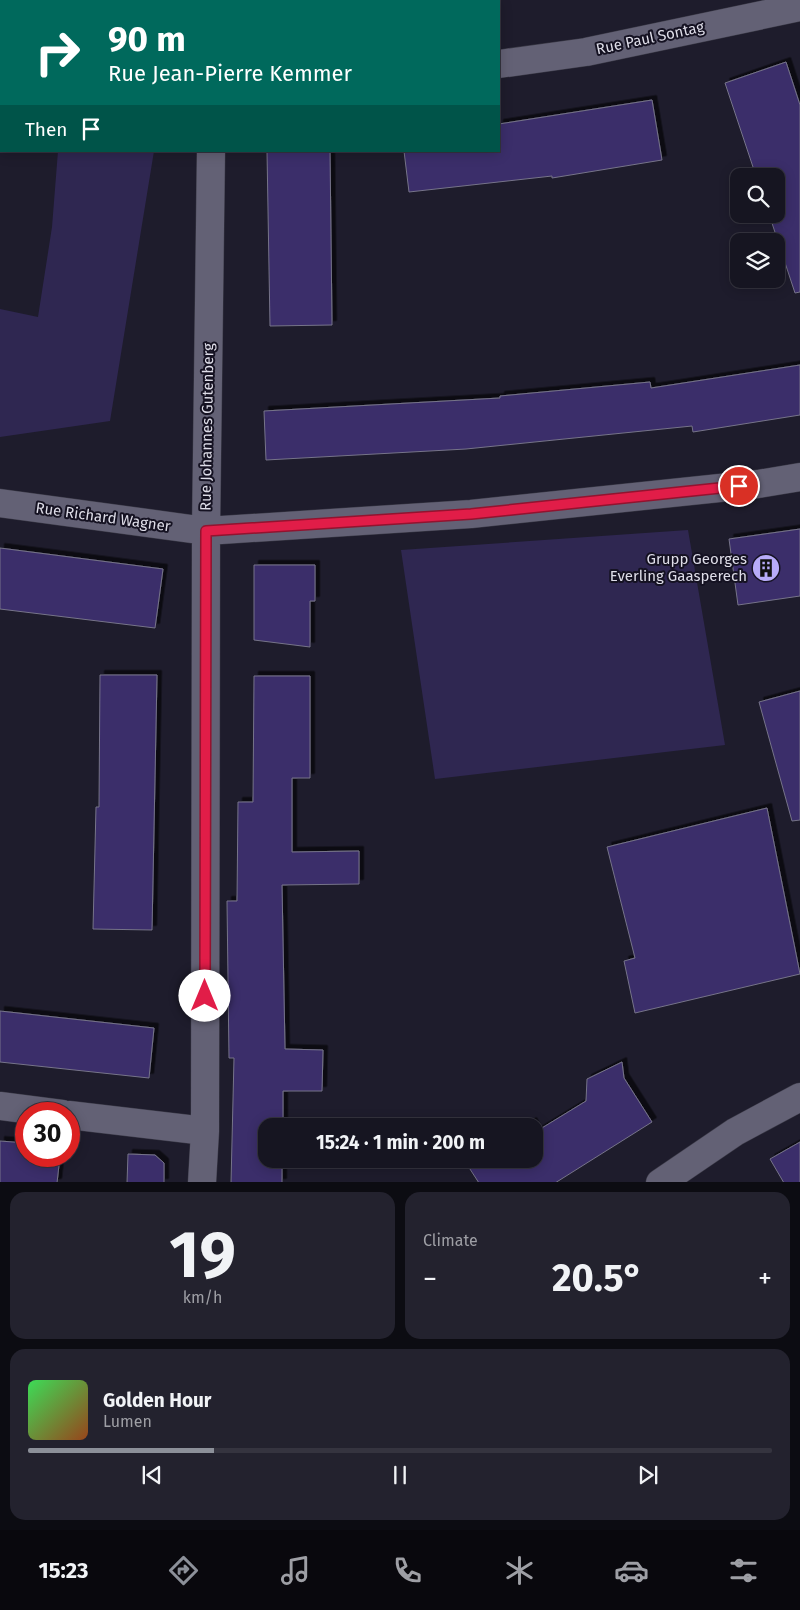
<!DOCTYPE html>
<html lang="en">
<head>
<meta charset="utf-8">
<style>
  body { margin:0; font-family:"Fira Sans",sans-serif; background:#23222e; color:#f1f3f6; height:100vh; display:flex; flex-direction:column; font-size:19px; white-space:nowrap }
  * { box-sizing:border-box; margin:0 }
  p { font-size:16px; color:#9e9fa5 }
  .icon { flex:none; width:28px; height:28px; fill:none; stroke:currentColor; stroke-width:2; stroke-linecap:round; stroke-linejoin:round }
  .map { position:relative; height:1182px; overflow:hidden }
  .details { display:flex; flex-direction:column; gap:10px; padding:10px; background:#0c0c12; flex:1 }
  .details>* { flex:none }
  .banner { position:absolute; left:0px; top:0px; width:500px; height:152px; box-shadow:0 2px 12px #0003,0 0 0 1px #35343f; background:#00695c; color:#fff; overflow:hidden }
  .fabs { position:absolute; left:730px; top:168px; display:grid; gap:10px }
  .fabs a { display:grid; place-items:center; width:55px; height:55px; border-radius:10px; background:#161521; box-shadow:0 2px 12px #0003,0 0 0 1px #35343f; font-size:25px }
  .speed { position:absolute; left:15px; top:1102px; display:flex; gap:10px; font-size:25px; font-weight:700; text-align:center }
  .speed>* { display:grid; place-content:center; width:65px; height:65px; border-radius:50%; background:#161521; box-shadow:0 2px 12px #0003,0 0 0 1px #35343f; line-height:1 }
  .speed .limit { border:8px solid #d22; background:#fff; color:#111 }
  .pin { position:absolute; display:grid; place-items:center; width:42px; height:42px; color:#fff; margin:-21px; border:2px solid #fff; border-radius:50%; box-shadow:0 1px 5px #0007 }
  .me { position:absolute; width:55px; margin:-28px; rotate:0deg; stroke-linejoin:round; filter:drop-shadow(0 0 4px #0008) }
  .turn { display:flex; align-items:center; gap:18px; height:105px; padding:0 25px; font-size:22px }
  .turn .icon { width:65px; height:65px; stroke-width:2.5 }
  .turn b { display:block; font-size:35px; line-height:42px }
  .then { display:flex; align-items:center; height:48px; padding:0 25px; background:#0003; gap:10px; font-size:19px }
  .big { font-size:38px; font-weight:700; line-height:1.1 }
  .details .tile { flex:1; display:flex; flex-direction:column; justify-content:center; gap:8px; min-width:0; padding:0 18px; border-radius:15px; background:#23222e }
  .details .dial { align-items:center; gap:0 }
  .dial b { font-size:65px; line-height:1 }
  .song { display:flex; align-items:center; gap:15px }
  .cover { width:60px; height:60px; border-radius:8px; background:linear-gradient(135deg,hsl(130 70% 55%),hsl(20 70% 35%)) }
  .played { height:5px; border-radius:2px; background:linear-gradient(90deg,#8c9099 25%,#35343f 25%) }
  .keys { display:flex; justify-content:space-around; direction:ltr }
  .heat { display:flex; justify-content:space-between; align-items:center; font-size:28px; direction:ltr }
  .details .tiles { flex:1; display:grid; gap:10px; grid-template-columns:1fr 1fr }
  .tile:last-child { grid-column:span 2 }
  .trip { position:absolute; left:258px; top:1118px; width:285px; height:50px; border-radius:15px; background:#161521; box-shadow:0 2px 12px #0003,0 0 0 1px #35343f; font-weight:700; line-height:50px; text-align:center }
  .tabs { display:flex; height:80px; justify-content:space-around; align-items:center; background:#09080d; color:#9e9fa5 }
  .tabs .icon { width:35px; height:35px }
  .tabs .active { color:#8c9099 }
  .tabs b { font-size:22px; color:#f1f3f6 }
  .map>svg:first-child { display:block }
  .green { fill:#2f2751 }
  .building { fill:#3b2d6b; stroke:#767489; filter:url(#shadow) }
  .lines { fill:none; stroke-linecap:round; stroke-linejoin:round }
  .minor-casing { stroke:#3b3a47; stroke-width:29 }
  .path { stroke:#777684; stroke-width:3; stroke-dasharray:2.5 2.5; stroke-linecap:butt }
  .minor { stroke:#636175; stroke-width:28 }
  .route-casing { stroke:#92132f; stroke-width:12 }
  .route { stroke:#e11d48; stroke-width:9 }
  .labels { text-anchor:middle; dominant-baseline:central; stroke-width:4; stroke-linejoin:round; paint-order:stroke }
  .street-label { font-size:15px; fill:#dedde8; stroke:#151222 }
  .poi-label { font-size:15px; fill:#dedde8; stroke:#151222; text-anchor:end }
</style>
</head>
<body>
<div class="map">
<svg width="800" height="1183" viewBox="0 0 800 1183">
  <defs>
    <filter id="shadow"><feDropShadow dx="4.5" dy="-4.5" stdDeviation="0" flood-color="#0009"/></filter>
  </defs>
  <rect width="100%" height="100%" fill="#1e1c2c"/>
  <!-- green -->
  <path class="green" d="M 0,0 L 456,0 L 1,1 L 0,63 Z
    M 58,151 L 154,151 L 110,421 L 0,437 L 0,309 L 38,317 L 52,227 Z
    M 688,530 L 725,745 L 435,779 L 401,550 Z"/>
  <!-- building -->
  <path class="building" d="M 786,62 L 800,105 L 800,292 L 795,293 L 769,214 L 776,214 L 776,176 L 756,176 L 725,83 Z
    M 652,100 L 662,160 L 552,178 L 552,176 L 409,192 L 404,151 L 499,151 L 499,124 Z
    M 267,151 L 330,151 L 332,325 L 270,326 Z
    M 800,365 L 800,415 L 693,432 L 692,426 L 466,449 L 266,460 L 264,411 L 500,398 L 500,396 L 650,382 L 651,388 Z
    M 800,529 L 800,596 L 738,605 L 729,539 Z
    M 0,548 L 163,569 L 155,628 L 0,609 Z
    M 254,565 L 315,565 L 315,601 L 310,601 L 310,647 L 254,640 Z
    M 100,675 L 157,675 L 152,930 L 93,929 L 96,807 L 99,807 Z
    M 254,676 L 310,676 L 310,778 L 292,778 L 292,852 L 359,851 L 359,884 L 282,885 L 285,1049 L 323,1050 L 322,1091 L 283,1091 L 283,1126 L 266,1126 L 266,1159 L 282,1159 L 282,1183 L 231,1183 L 234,1058 L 229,1058 L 227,901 L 237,901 L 238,802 L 253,802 Z
    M 800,691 L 800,820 L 792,821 L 759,702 Z
    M 767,808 L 800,974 L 635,1013 L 624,961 L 635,958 L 607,847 Z
    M 0,1011 L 154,1028 L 149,1078 L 0,1062 Z
    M 622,1062 L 624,1078 L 652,1122 L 555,1183 L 479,1183 L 468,1166 L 478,1159 L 534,1159 L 534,1126 L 525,1126 L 532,1122 L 537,1131 L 586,1101 L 587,1079 Z
    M 0,1141 L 26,1143 L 26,1156 L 60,1156 L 57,1183 L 0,1183 Z
    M 800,1142 L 800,1183 L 784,1183 L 770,1159 Z
    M 128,1154 L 155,1155 L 164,1163 L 164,1183 L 127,1183 Z"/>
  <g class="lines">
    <defs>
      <path id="minor" d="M 499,64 L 586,52 L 800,7
        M 0,503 L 206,531 L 471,514 L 758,484 L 800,477
        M 0,1106 L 62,1114
        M 69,1115 L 205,1131
        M 202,1183 L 205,1131 L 206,531 L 211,151
        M 660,1183 L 735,1132 L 800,1097"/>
    </defs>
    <!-- minor casing -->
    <use href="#minor" class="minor-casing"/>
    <!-- path -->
    <path class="path" d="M 0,80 L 1,80"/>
    <!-- minor -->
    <use href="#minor" class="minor"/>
  </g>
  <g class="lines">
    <defs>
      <path id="route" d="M 205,996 L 206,531 L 471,514 L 739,486"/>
    </defs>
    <!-- route casing -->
    <use href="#route" class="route-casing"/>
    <!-- route -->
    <use href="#route" class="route"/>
  </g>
  <!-- icons -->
  <defs>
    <symbol id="building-disc" viewBox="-11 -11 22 22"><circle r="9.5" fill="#b7abf8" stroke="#151222"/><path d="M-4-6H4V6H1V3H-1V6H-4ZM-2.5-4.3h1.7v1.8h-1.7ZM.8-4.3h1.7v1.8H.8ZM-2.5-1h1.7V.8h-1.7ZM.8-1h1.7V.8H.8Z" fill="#111"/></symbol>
  </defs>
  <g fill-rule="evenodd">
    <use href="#building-disc" x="750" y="552" width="32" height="32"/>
  </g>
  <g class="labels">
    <!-- street labels -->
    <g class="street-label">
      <text transform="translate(650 38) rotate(-12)">Rue Paul Sontag</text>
      <text transform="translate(207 427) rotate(-89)">Rue Johannes Gutenberg</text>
      <text transform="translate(103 517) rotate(8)">Rue Richard Wagner</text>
    </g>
    <!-- poi labels -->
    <g class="poi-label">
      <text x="747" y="559">Grupp Georges<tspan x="747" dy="17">Everling Gaasperech</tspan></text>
    </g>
  </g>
</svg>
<div class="fabs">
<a><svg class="icon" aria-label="search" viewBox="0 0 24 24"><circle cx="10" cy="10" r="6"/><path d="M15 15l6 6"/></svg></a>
<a><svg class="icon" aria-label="layers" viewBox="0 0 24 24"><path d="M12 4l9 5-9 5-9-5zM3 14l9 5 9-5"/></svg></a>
</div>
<div class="speed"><div class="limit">30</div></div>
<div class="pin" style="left:739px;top:486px;background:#d93025"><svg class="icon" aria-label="arrive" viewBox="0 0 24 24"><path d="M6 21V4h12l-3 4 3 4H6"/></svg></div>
<svg class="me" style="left:205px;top:996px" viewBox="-20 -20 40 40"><circle r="19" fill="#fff"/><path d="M0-13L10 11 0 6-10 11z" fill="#e11d48"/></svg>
<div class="trip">15:24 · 1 min · 200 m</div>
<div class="banner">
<div class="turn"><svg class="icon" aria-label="right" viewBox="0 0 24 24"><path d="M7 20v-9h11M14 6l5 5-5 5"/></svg><div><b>90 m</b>Rue Jean-Pierre Kemmer</div></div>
<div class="then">Then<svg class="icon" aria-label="arrive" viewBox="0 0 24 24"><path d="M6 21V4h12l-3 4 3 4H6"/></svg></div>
</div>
</div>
<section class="details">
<div class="tiles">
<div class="tile dial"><b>19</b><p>km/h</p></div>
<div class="tile"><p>Climate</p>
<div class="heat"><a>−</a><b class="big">20.5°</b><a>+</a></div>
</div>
<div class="tile">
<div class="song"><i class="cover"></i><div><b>Golden Hour</b><p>Lumen</p></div></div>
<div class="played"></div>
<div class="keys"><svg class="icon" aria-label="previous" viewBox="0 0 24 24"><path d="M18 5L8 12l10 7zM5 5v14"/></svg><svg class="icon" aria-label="pause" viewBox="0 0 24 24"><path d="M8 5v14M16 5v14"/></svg><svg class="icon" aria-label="next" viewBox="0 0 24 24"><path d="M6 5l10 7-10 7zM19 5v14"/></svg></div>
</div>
</div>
</section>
<nav class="tabs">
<b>15:23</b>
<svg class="icon active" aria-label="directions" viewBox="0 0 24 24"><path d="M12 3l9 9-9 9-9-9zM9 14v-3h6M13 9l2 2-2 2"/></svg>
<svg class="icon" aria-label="music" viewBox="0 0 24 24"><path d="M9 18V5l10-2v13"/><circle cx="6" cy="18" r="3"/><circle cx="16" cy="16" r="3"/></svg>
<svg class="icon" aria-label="phone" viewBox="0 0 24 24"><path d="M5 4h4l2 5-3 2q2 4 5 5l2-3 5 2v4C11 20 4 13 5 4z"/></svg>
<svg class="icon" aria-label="climate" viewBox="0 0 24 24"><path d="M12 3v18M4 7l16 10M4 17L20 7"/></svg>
<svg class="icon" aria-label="car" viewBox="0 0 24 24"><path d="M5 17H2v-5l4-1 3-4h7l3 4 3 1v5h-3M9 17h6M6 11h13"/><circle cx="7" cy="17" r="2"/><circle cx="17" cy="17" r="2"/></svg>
<svg class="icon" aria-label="filters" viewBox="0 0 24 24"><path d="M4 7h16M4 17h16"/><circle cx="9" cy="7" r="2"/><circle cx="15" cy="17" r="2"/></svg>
</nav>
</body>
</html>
